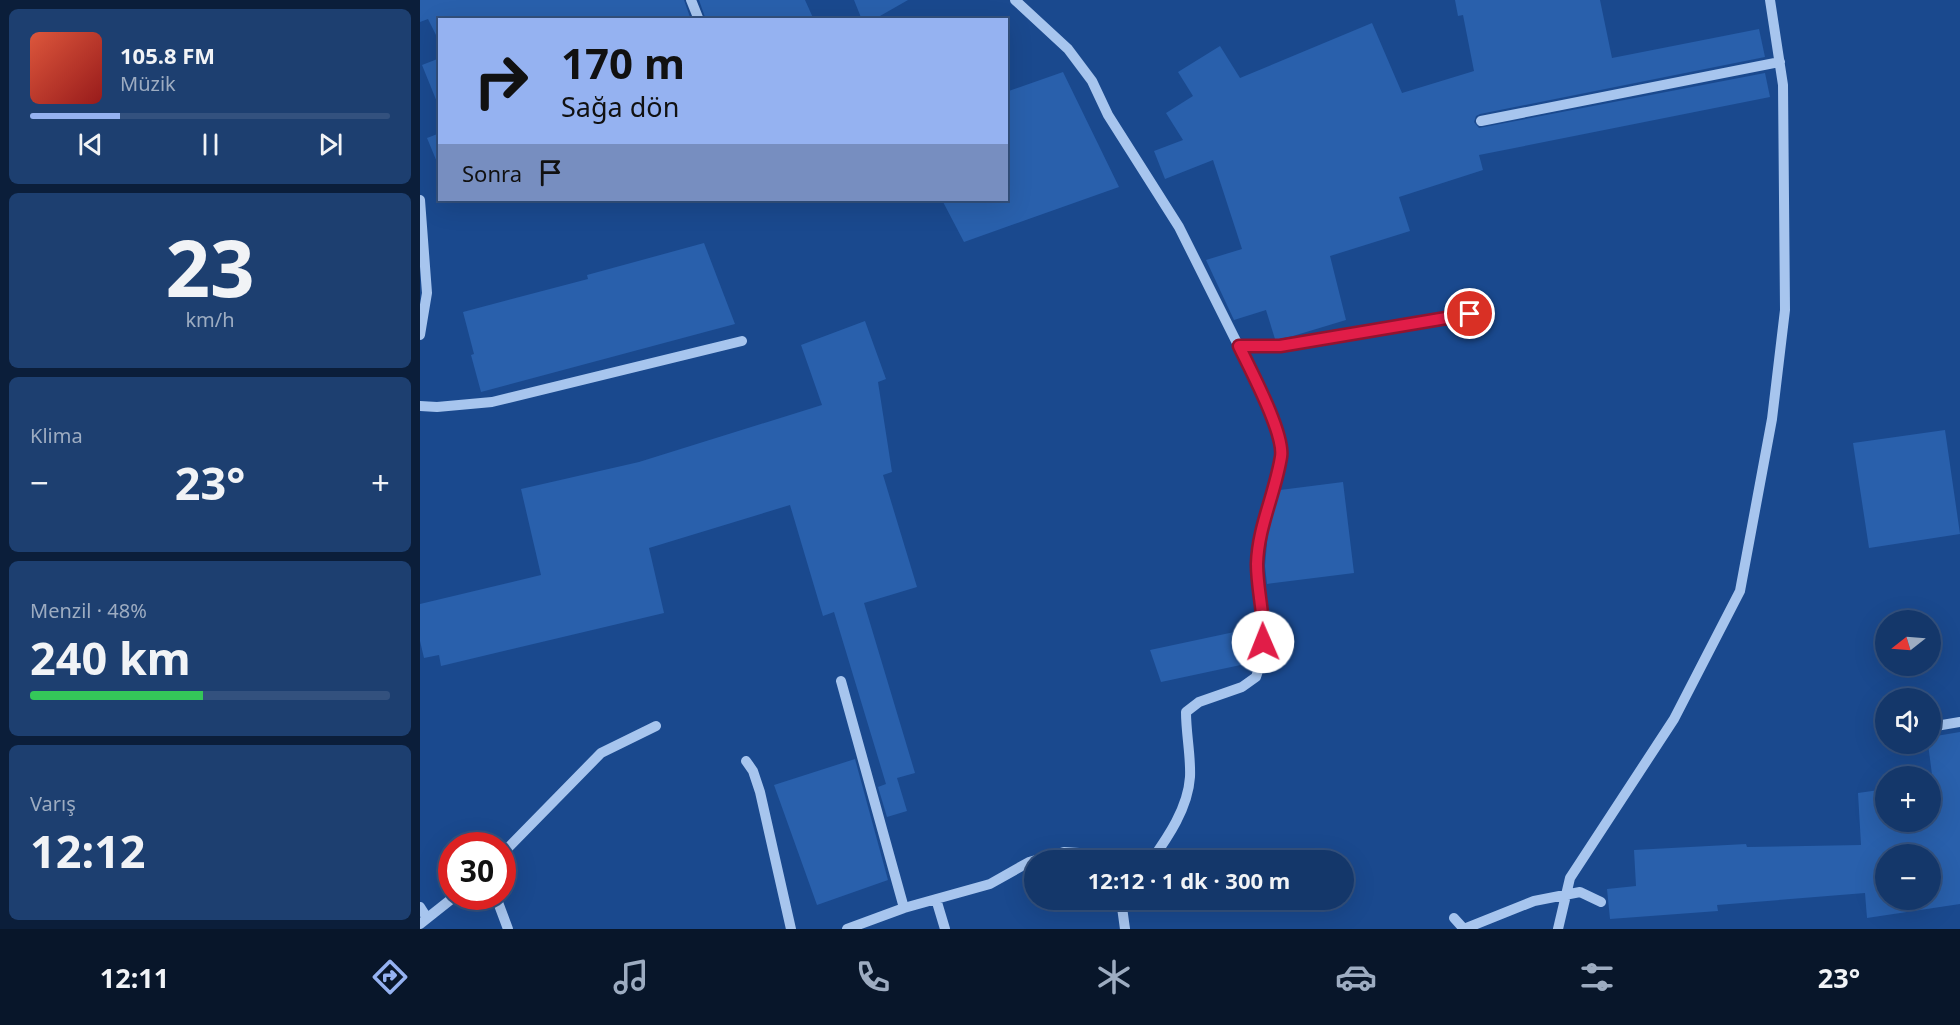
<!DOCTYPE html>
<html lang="tr">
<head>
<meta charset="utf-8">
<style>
  body { margin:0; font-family:"Noto Sans",sans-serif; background:#1d3f70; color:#f1f3f6; height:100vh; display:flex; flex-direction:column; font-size:22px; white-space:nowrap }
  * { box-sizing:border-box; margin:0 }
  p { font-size:20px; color:#9dacc1 }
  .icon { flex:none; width:33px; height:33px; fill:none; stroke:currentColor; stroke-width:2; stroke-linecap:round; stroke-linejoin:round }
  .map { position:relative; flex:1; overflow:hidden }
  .details { display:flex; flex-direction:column; gap:9px; padding:9px; background:#0b1e3a; width:420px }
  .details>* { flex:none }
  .guide { position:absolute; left:18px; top:18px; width:570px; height:183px; border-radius:0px; box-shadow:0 6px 24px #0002,0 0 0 2px #33517e; background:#95b2f1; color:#111; overflow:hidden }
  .needle { width:39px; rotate:253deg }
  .buttons { position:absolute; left:1455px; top:610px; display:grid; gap:12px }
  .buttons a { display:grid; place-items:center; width:66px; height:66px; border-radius:50%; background:#14376a; box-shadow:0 6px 24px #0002,0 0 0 2px #33517e; font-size:30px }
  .speed { position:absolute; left:18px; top:832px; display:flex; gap:12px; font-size:30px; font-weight:700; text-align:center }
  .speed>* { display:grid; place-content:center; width:78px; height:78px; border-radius:50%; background:#14376a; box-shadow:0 6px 24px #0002,0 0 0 2px #33517e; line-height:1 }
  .speed .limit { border:9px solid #d22; background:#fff; color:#111 }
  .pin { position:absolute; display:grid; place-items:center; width:51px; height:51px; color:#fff; margin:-26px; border:3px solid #fff; border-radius:50%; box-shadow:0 2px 6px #0007 }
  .me { position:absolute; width:66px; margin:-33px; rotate:359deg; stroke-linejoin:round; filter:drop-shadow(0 0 4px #0008) }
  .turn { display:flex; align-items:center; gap:21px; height:126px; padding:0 24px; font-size:27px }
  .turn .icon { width:78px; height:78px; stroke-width:2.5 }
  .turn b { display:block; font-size:42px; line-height:51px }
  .then { display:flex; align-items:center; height:57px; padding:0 24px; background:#0003; gap:12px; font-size:22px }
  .big { font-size:45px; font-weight:700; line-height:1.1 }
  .details .widget { flex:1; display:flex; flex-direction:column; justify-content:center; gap:9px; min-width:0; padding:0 21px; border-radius:9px; background:#1d3f70 }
  .details .dial { align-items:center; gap:0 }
  .dial b { font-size:78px; line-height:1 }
  .song { display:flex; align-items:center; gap:18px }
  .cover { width:72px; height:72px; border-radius:9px; background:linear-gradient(135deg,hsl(10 70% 55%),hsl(0 70% 35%)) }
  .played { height:6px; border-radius:3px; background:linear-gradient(90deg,#95b2f1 25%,#33517e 25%) }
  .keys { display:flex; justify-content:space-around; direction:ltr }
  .heat { display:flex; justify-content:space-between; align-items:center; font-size:33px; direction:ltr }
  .charge { height:9px; border-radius:4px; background:linear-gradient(90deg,#34c759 48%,#33517e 0) }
  .trip { position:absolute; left:604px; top:850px; width:330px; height:60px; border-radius:30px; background:#14376a; box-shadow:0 6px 24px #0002,0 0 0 2px #33517e; font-weight:700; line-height:60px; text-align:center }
  .tabs { display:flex; height:96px; justify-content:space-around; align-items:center; background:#08162a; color:#9dacc1 }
  .tabs .icon { width:42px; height:42px }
  .tabs .on { color:#95b2f1 }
  .tabs b { font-size:27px; color:#f1f3f6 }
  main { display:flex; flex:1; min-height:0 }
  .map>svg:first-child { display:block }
  .building { fill:#2960ac; fill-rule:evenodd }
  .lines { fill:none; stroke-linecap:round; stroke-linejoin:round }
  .minor { stroke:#a7c5ee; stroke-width:10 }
  .route-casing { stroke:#92132f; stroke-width:15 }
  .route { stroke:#e11d48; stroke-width:10 }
</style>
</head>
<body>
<main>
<section class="details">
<div class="widget">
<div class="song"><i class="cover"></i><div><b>105.8 FM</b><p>Müzik</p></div></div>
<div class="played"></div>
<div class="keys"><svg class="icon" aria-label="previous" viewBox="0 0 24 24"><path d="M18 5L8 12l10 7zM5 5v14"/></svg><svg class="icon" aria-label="pause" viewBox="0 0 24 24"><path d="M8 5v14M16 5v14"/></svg><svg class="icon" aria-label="next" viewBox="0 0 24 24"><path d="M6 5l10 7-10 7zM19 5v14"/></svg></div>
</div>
<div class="widget dial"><b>23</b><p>km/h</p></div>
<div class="widget"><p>Klima</p>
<div class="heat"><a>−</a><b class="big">23°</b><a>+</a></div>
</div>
<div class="widget"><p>Menzil · 48%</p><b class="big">240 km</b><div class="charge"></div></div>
<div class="widget"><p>Varış</p><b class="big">12:12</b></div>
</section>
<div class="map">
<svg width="1540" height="929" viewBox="0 0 1540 929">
  <rect width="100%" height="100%" fill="#1a498e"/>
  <!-- building -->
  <path class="building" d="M 0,0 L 264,0 L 271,20 L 20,20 L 20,43 L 8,19 L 0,22 Z
    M 279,0 L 385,0 L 394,20 L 286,20 Z
    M 434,0 L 488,0 L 453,20 L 442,20 Z
    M 1035,0 L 1180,0 L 1192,58 L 1339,29 L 1345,57 L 1060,114 L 1056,116 L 1054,122 L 1059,128 L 1345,73 L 1350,97 L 1059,155 L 1063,170 L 979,197 L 990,231 L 910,256 L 926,320 L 873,336 L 859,339 L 855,339 L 846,310 L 814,320 L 786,260 L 822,249 L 793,160 L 745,179 L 734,151 L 763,140 L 746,113 L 773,96 L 758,72 L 800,46 L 820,78 L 952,23 L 982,93 L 1054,71 L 1043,15 L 1038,16 Z
    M 20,58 L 20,107 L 19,107 L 2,65 Z
    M 643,72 L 699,187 L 544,242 L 522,200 L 586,200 L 586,161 L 590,159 L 586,152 L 586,92 Z
    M 20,133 L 20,167 L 19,167 L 7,138 Z
    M 284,243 L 315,324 L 61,392 L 51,355 L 54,354 L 43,312 L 168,279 L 167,275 Z
    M 445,321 L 466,379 L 458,382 L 472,472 L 463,475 L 497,587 L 444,603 L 495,773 L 477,778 L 487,811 L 467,817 L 458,787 L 466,784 L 414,612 L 403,616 L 370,505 L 229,548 L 244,613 L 21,666 L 19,655 L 4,658 L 0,641 L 0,604 L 121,575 L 101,489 L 219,462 L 402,405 L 381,345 Z
    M 1525,430 L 1540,534 L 1449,548 L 1433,443 Z
    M 923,482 L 934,573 L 847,584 L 845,566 L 848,531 L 860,490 Z
    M 833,628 L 830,663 L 741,682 L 730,650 Z
    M 1540,732 L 1540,904 L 1447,918 L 1445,893 L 1297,905 L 1298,911 L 1190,919 L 1187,889 L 1216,886 L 1214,850 L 1326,844 L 1327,847 L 1441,845 L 1438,793 L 1466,789 L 1466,822 L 1510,822 L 1510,782 L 1513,782 L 1508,744 L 1510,744 L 1510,737 ZM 1466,855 L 1510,855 L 1510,900 L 1466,900 Z
    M 435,759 L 468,880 L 397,905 L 354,785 Z"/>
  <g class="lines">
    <!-- minor -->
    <path class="minor" d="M 271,0 L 279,20
      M 595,0 L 648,49 L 672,81 L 688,115 L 759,227 L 839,387 L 859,437 L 862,455 L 841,530 L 837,566 L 845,626 L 842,659 L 836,677 L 822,687 L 779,702 L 766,712 C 766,734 771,756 770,777 C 768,808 748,837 731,861
      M 1061,121 L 1360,62
      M 0,200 L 7,293 L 0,335
      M 818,346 L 860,346 L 1050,314
      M 0,406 L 17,407 L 72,402 L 322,341
      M 421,681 L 484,908
      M 1510,727 L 1540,722
      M 326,761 L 333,771 L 340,792 L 371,929
      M 82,854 L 181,753 L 236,726
      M 76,897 L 88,929
      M 516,899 L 525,929
      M 701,900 L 705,929
      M 0,907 L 7,918
      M 1034,918 L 1044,929 L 1114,901 L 1160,892 L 1181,902
      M 0,924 L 34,897
      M 427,929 L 484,908 L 570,884 L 609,862 L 644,852 L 659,853 L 667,861
      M 1138,929 L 1150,878 L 1254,719 L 1320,591 L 1352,419 L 1365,310 L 1363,85 L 1350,0"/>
  </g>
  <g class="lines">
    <defs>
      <path id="route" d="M 843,642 C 845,616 837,591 837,564 C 838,527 855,494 861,457 C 865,434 830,369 819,346 L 860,346 L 1050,314"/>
    </defs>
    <!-- route casing -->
    <use href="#route" class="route-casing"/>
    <!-- route -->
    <use href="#route" class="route"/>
  </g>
</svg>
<div class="buttons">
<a><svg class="needle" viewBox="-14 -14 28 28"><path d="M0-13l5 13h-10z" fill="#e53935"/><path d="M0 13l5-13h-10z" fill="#9dacc1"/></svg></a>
<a><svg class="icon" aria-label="sound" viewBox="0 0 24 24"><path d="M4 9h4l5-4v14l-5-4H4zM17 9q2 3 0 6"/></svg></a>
<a>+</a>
<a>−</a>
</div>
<div class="speed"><div class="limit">30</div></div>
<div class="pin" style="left:1050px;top:314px;background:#d93025"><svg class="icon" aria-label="arrive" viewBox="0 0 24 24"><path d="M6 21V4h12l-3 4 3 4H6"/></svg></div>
<svg class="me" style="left:843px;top:642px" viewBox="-20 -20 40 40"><circle r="19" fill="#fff"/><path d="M0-13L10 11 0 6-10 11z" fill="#e11d48"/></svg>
<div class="trip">12:12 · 1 dk · 300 m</div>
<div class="guide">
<div class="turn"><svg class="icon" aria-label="right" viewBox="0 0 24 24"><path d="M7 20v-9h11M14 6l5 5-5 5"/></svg><div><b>170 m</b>Sağa dön</div></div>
<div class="then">Sonra<svg class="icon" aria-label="arrive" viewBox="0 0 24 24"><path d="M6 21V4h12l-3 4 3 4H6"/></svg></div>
</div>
</div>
</main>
<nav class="tabs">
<b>12:11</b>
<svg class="icon on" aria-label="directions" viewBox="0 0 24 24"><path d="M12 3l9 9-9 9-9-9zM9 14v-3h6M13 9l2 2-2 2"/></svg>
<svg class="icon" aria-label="music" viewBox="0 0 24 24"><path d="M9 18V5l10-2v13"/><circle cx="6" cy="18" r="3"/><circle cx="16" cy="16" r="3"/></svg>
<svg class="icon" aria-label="phone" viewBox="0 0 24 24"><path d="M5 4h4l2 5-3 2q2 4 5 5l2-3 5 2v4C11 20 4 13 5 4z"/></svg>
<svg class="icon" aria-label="climate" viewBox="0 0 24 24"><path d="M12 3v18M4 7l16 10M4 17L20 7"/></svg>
<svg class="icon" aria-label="car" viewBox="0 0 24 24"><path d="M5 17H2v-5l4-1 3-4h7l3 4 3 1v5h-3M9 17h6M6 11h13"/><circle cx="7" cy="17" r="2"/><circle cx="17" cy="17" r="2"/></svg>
<svg class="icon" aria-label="filters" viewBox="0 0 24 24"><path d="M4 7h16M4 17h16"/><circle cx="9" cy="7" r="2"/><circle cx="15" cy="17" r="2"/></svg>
<b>23°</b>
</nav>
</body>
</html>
